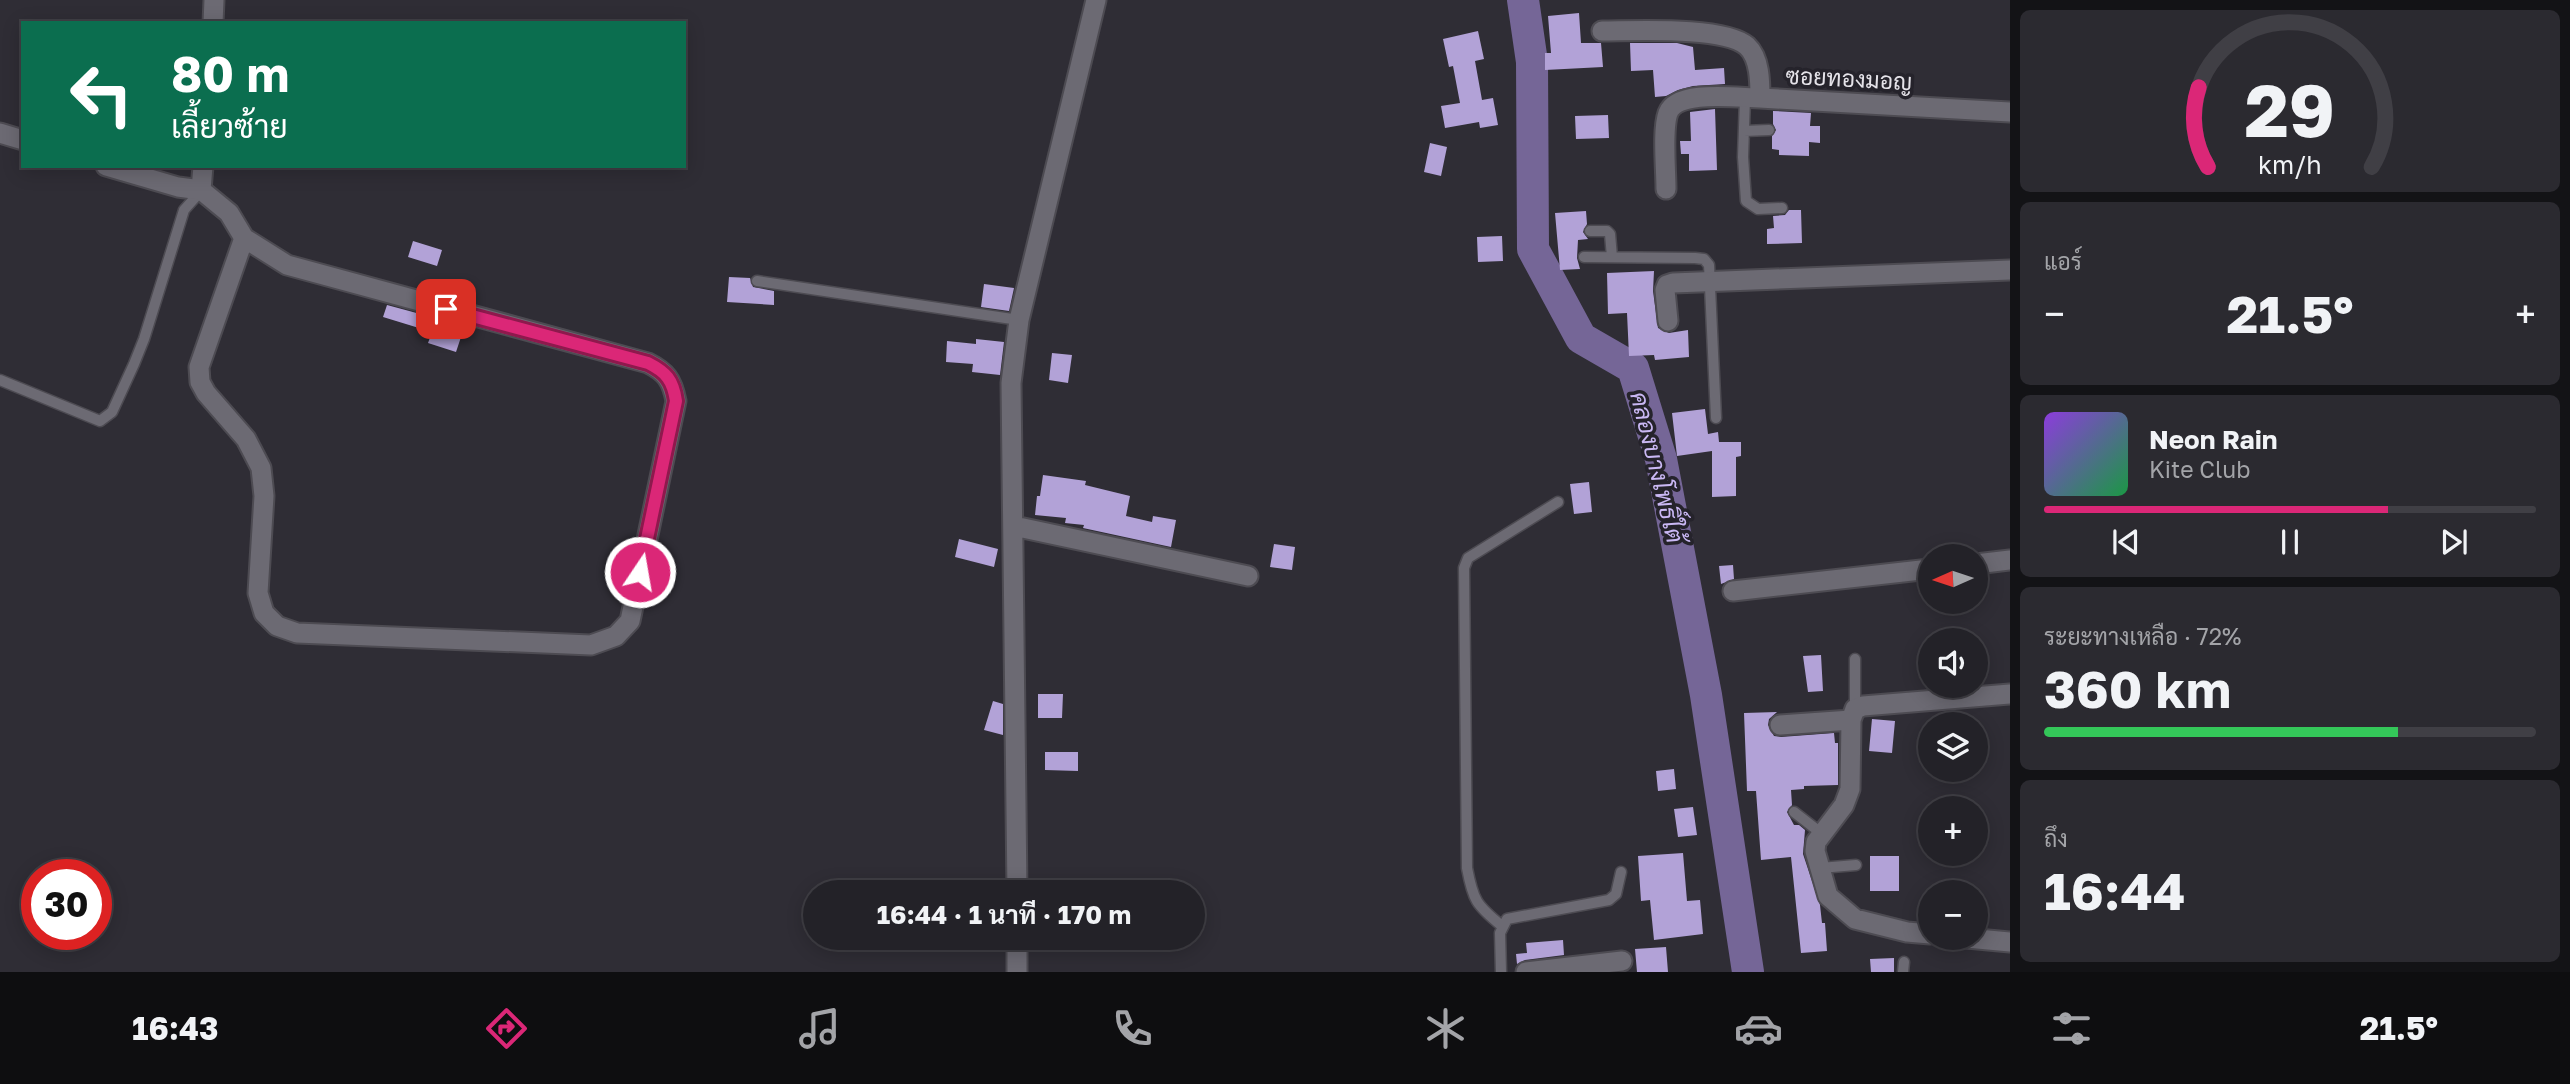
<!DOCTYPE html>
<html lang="th">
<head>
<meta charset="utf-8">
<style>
  body { margin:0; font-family:"Golos Text",Sarabun,sans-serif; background:#2b2a30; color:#f1f3f6; height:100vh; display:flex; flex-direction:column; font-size:26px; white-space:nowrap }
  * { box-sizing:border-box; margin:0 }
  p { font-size:23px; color:#a3a4a8 }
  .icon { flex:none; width:38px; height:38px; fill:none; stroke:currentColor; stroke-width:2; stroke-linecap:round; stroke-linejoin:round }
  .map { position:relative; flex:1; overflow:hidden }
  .panel { display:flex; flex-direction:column; gap:10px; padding:10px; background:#131316; width:560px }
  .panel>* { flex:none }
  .banner { position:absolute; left:21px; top:21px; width:665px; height:147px; border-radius:0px; box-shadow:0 4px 18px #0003,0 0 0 2px #403f45; background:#0b6e4f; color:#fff; overflow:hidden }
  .needle { width:46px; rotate:267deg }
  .tools { position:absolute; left:1918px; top:544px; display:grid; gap:14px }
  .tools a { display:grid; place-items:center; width:70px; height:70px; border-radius:50%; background:#232228; box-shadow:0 4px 18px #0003,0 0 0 2px #403f45; font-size:35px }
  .speed { position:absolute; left:21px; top:859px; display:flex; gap:14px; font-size:35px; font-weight:700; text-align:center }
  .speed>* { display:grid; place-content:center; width:91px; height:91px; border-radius:50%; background:#232228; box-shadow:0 4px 18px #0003,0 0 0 2px #403f45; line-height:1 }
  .speed .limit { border:10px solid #d22; background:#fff; color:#111 }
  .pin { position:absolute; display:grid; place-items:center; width:60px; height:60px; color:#fff; margin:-30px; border-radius:14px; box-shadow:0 4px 10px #0006 }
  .me { position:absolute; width:77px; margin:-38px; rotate:12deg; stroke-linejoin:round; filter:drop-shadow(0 0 5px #0008) }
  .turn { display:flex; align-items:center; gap:24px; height:147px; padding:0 35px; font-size:32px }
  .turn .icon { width:91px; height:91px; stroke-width:2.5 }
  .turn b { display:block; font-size:49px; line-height:60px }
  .big { font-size:52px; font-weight:700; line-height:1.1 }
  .panel .tile { flex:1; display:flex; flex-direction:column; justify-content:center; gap:10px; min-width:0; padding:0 24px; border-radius:10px; background:#2b2a30 }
  .panel .dial { align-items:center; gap:0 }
  .dial svg { height:182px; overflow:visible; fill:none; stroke:#403f45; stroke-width:7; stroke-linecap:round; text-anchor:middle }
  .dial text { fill:#f1f3f6; stroke:none }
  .song { display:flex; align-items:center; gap:21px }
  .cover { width:84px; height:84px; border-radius:10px; background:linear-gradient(135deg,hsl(270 70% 55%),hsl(140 70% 35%)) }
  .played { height:7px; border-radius:4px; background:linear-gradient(90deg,#db2777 70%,#403f45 70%) }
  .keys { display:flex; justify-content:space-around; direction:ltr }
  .heat { display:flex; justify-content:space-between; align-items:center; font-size:38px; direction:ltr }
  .charge { height:10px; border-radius:5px; background:linear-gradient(90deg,#34c759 72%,#403f45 0) }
  .trip { position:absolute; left:803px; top:880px; width:402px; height:70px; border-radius:35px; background:#232228; box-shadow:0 4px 18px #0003,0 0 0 2px #403f45; font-weight:700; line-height:70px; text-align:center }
  .tab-bar { display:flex; height:112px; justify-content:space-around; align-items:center; background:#0e0e10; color:#a3a4a8 }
  .tab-bar .icon { width:49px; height:49px }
  .tab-bar .on { color:#db2777 }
  .tab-bar b { font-size:32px; color:#f1f3f6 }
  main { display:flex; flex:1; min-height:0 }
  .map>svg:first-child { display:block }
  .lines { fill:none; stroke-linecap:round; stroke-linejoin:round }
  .river { stroke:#756697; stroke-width:32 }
  .building { fill:#b2a2d7 }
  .service-casing { stroke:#4d4b52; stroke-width:13 }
  .minor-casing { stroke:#4d4b52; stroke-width:23 }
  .service { stroke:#6c6a73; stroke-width:10 }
  .minor { stroke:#6c6a73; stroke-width:19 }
  .route-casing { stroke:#8e194d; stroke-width:18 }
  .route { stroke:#db2777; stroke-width:12 }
  .labels { text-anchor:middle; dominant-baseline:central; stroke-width:7; stroke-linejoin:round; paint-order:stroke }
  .street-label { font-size:23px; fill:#e5e3e9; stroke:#25232b }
  .water-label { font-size:24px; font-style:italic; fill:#cab8f4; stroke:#25232b }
</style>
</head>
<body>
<main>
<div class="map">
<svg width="2010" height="972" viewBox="0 0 2010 972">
  <rect width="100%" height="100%" fill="#2f2d35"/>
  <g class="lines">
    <!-- river -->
    <path class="river" d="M 1523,0 L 1532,62 L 1533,249 L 1581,338 L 1633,368 L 1661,459 L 1706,695 L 1748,972"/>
  </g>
  <!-- building -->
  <path class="building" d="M 1579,13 L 1581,43 L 1601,43 L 1603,67 L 1545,70 L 1545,53 L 1551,53 L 1548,16 Z
    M 1478,31 L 1484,59 L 1475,61 L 1482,100 L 1493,98 L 1498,125 L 1480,128 L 1479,122 L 1445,128 L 1441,106 L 1460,103 L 1453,66 L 1449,67 L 1443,39 Z
    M 1630,43 L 1677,43 L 1693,47 L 1695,70 L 1724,68 L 1725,84 L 1693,86 L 1678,90 L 1666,96 L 1655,97 L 1653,70 L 1631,71 Z
    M 1715,109 L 1717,170 L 1689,171 L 1689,154 L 1681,154 L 1680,141 L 1691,141 L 1690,112 Z
    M 1773,111 L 1811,113 L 1810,126 L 1820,126 L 1820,143 L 1809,142 L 1809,156 L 1779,155 L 1779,150 L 1772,149 L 1772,136 L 1776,130 L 1773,124 Z
    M 1608,115 L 1609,138 L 1576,139 L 1575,116 Z
    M 1430,143 L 1447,147 L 1441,176 L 1424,172 Z
    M 1789,210 L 1801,210 L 1802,243 L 1767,244 L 1767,229 L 1774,228 L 1773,216 L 1785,215 Z
    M 1586,211 L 1587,224 L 1583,232 L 1588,239 L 1578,240 L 1577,258 L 1580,269 L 1560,270 L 1555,213 Z
    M 1502,236 L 1503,261 L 1478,262 L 1477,237 Z
    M 413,241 L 442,250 L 437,266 L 408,257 Z
    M 1654,271 L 1653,291 L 1658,328 L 1669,333 L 1688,330 L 1689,357 L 1655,360 L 1654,355 L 1629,356 L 1627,313 L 1608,314 L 1607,273 Z
    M 729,277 L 750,278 L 753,287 L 774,291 L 774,305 L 727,302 Z
    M 984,284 L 1014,288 L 1009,311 L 981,307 Z
    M 387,305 L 461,325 L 458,333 L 462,334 L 456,352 L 428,343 L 432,332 L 383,317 Z
    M 976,339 L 1004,342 L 1000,375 L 972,372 L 973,364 L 946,362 L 947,341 L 976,344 Z
    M 1052,353 L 1072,355 L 1068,383 L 1049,380 Z
    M 1705,409 L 1708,434 L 1718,432 L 1719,442 L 1741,442 L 1741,456 L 1736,457 L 1736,496 L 1712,497 L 1712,451 L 1677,456 L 1672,413 Z
    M 1043,475 L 1086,481 L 1085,485 L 1130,496 L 1126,516 L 1152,522 L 1153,516 L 1176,520 L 1171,547 L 1083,528 L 1084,525 L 1065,523 L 1066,518 L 1035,515 L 1037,496 L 1040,496 Z
    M 1589,482 L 1592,512 L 1574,514 L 1570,484 Z
    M 959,539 L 998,549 L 994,567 L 955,557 Z
    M 1274,544 L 1295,547 L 1292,570 L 1270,567 Z
    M 1733,565 L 1734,579 L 1721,584 L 1719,566 Z
    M 1821,655 L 1823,691 L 1808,692 L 1803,656 Z
    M 1038,694 L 1063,694 L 1062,718 L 1038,718 Z
    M 993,701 L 1003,704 L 1003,735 L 984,730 Z
    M 1777,712 L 1769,719 L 1768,725 L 1774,736 L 1781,737 L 1834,733 L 1835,743 L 1838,743 L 1838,785 L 1804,786 L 1804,789 L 1791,790 L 1792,805 L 1787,812 L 1794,825 L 1799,825 L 1805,830 L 1803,854 L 1820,905 L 1822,923 L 1825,923 L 1827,951 L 1801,953 L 1791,857 L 1761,860 L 1756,791 L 1747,791 L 1744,713 Z
    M 1872,719 L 1895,721 L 1892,753 L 1869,751 Z
    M 1045,752 L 1078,752 L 1078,771 L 1045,770 Z
    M 1674,769 L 1676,789 L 1658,791 L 1656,771 Z
    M 1693,807 L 1697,835 L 1678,837 L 1674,809 Z
    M 1683,853 L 1687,901 L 1700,900 L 1703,934 L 1654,940 L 1650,900 L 1641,901 L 1638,856 Z
    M 1870,856 L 1899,856 L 1899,891 L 1870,891 Z
    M 1563,940 L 1564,955 L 1525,960 L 1517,964 L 1516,954 L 1527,953 L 1526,943 Z
    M 1666,947 L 1668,972 L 1637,972 L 1635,949 Z
    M 1894,958 L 1894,972 L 1871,972 L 1870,959 Z"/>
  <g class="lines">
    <defs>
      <path id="service" d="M 1745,98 L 1743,157 L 1746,201 L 1758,209 L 1782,208
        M 1744,131 L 1769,130
        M 1590,231 L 1607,231 L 1610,234 L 1612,257
        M 1584,257 L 1695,258 L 1704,259 L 1709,265 L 1716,418
        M 757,281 L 1019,320
        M 0,380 L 100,421 L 112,412 L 134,364 L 144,339 L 184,210 L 201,191
        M 1855,709 L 1855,659
        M 1794,812 L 1821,833
        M 1820,868 L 1856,865
        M 1502,926 C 1476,905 1473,900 1467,868 L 1464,568 L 1468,558 L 1558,502
        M 1501,972 L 1500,933 L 1507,919 L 1609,900 L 1616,894 L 1621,872
        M 1903,972 L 1904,962"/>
      <path id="minor" d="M 213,23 L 214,0
        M 1602,31 C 1634,31 1724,26 1747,46 C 1760,58 1760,82 1760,98 L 2010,112
        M 0,133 L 23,140
        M 106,166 L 178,187 L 201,190 L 203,166
        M 1666,189 C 1666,169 1662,130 1668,113 C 1677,89 1739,98 1760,98
        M 201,190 L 229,213 L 244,238 L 287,265 L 648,363 C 666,372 672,380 676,401 L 630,621 L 616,636 L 591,645 L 297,633 L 277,626 L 264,613 L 258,593 L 264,496 L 261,468 L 246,439 L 206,393 L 200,382 L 199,367 L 244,238
        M 1668,321 L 1665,290 L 1667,285 L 1673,283 L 2010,270
        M 1014,526 L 1248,576
        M 1976,564 L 2010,560
        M 1733,591 L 1930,569
        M 1780,725 L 1851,720
        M 1017,892 L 1011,383 L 1019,320 L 1096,0
        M 1930,934 L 1907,932 L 1855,919 L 1828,896 L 1815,851 L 1816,842 L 1844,805 L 1850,789 L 1851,720 L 1855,709 L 1863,706 L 2010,694
        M 1017,938 L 1017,972
        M 1967,938 L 2010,942
        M 1526,972 L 1622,961"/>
    </defs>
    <!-- service casing -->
    <use href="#service" class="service-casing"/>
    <!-- minor casing -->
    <use href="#minor" class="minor-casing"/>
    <!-- service -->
    <use href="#service" class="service"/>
    <!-- minor -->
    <use href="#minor" class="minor"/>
  </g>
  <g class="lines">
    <defs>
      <path id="route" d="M 446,309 L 648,363 C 666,372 673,380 676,401 L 640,572"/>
    </defs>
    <!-- route casing -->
    <use href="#route" class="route-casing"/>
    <!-- route -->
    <use href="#route" class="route"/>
  </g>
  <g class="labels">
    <!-- street labels -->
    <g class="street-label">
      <text transform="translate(1849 78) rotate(3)">ซอยทองมอญ</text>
    </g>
    <!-- water labels -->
    <g class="water-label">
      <text transform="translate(1658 467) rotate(76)">คลองบางโพธิ์ใต้</text>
    </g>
  </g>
</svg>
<div class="tools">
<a><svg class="needle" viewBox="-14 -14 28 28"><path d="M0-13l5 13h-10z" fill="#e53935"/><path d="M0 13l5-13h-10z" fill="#a3a4a8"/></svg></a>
<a><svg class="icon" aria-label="sound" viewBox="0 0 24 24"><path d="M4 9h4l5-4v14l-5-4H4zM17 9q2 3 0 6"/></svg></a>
<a><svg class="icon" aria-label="layers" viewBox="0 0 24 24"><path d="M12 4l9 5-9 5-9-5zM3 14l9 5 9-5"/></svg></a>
<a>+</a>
<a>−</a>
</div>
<div class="speed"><div class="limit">30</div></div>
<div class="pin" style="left:446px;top:309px;background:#d93025"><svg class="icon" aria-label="arrive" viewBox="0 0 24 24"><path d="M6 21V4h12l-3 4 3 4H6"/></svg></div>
<svg class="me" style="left:640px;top:572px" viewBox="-20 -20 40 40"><circle r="17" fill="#db2777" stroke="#fff" stroke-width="3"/><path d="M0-11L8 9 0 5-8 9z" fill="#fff"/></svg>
<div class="trip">16:44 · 1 นาที · 170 m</div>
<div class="banner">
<div class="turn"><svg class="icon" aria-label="left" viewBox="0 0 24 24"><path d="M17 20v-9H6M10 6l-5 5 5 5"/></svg><div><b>80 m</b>เลี้ยวซ้าย</div></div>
</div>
</div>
<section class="panel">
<div class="tile dial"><svg viewBox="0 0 100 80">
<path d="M14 69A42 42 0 1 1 86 69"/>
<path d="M14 69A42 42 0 0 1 10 34" stroke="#db2777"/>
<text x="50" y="56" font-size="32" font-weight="700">29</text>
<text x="50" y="72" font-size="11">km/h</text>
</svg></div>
<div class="tile"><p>แอร์</p>
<div class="heat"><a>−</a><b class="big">21.5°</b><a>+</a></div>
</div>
<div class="tile">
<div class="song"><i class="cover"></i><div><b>Neon Rain</b><p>Kite Club</p></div></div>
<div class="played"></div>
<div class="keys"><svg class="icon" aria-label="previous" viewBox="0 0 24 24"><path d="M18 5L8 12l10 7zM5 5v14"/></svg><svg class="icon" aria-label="pause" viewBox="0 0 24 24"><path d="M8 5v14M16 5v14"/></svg><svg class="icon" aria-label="next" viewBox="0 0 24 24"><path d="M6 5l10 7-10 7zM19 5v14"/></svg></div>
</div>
<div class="tile"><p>ระยะทางเหลือ · 72%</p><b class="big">360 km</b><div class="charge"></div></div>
<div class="tile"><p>ถึง</p><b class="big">16:44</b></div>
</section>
</main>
<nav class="tab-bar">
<b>16:43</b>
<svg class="icon on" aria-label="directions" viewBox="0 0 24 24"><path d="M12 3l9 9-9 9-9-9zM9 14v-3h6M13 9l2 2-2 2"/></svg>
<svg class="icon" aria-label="music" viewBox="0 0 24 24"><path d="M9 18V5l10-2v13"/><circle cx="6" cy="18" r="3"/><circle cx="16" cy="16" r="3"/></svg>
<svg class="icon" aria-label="phone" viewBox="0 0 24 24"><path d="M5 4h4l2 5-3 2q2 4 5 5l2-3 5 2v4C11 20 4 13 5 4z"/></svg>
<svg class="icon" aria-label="climate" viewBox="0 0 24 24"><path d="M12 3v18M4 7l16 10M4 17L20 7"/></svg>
<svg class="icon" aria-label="car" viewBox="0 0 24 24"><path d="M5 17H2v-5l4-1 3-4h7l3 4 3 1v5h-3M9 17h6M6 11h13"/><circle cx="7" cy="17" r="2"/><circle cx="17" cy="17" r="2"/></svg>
<svg class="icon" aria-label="filters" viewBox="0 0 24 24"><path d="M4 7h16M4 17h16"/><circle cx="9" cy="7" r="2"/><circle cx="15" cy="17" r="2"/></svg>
<b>21.5°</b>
</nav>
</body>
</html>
